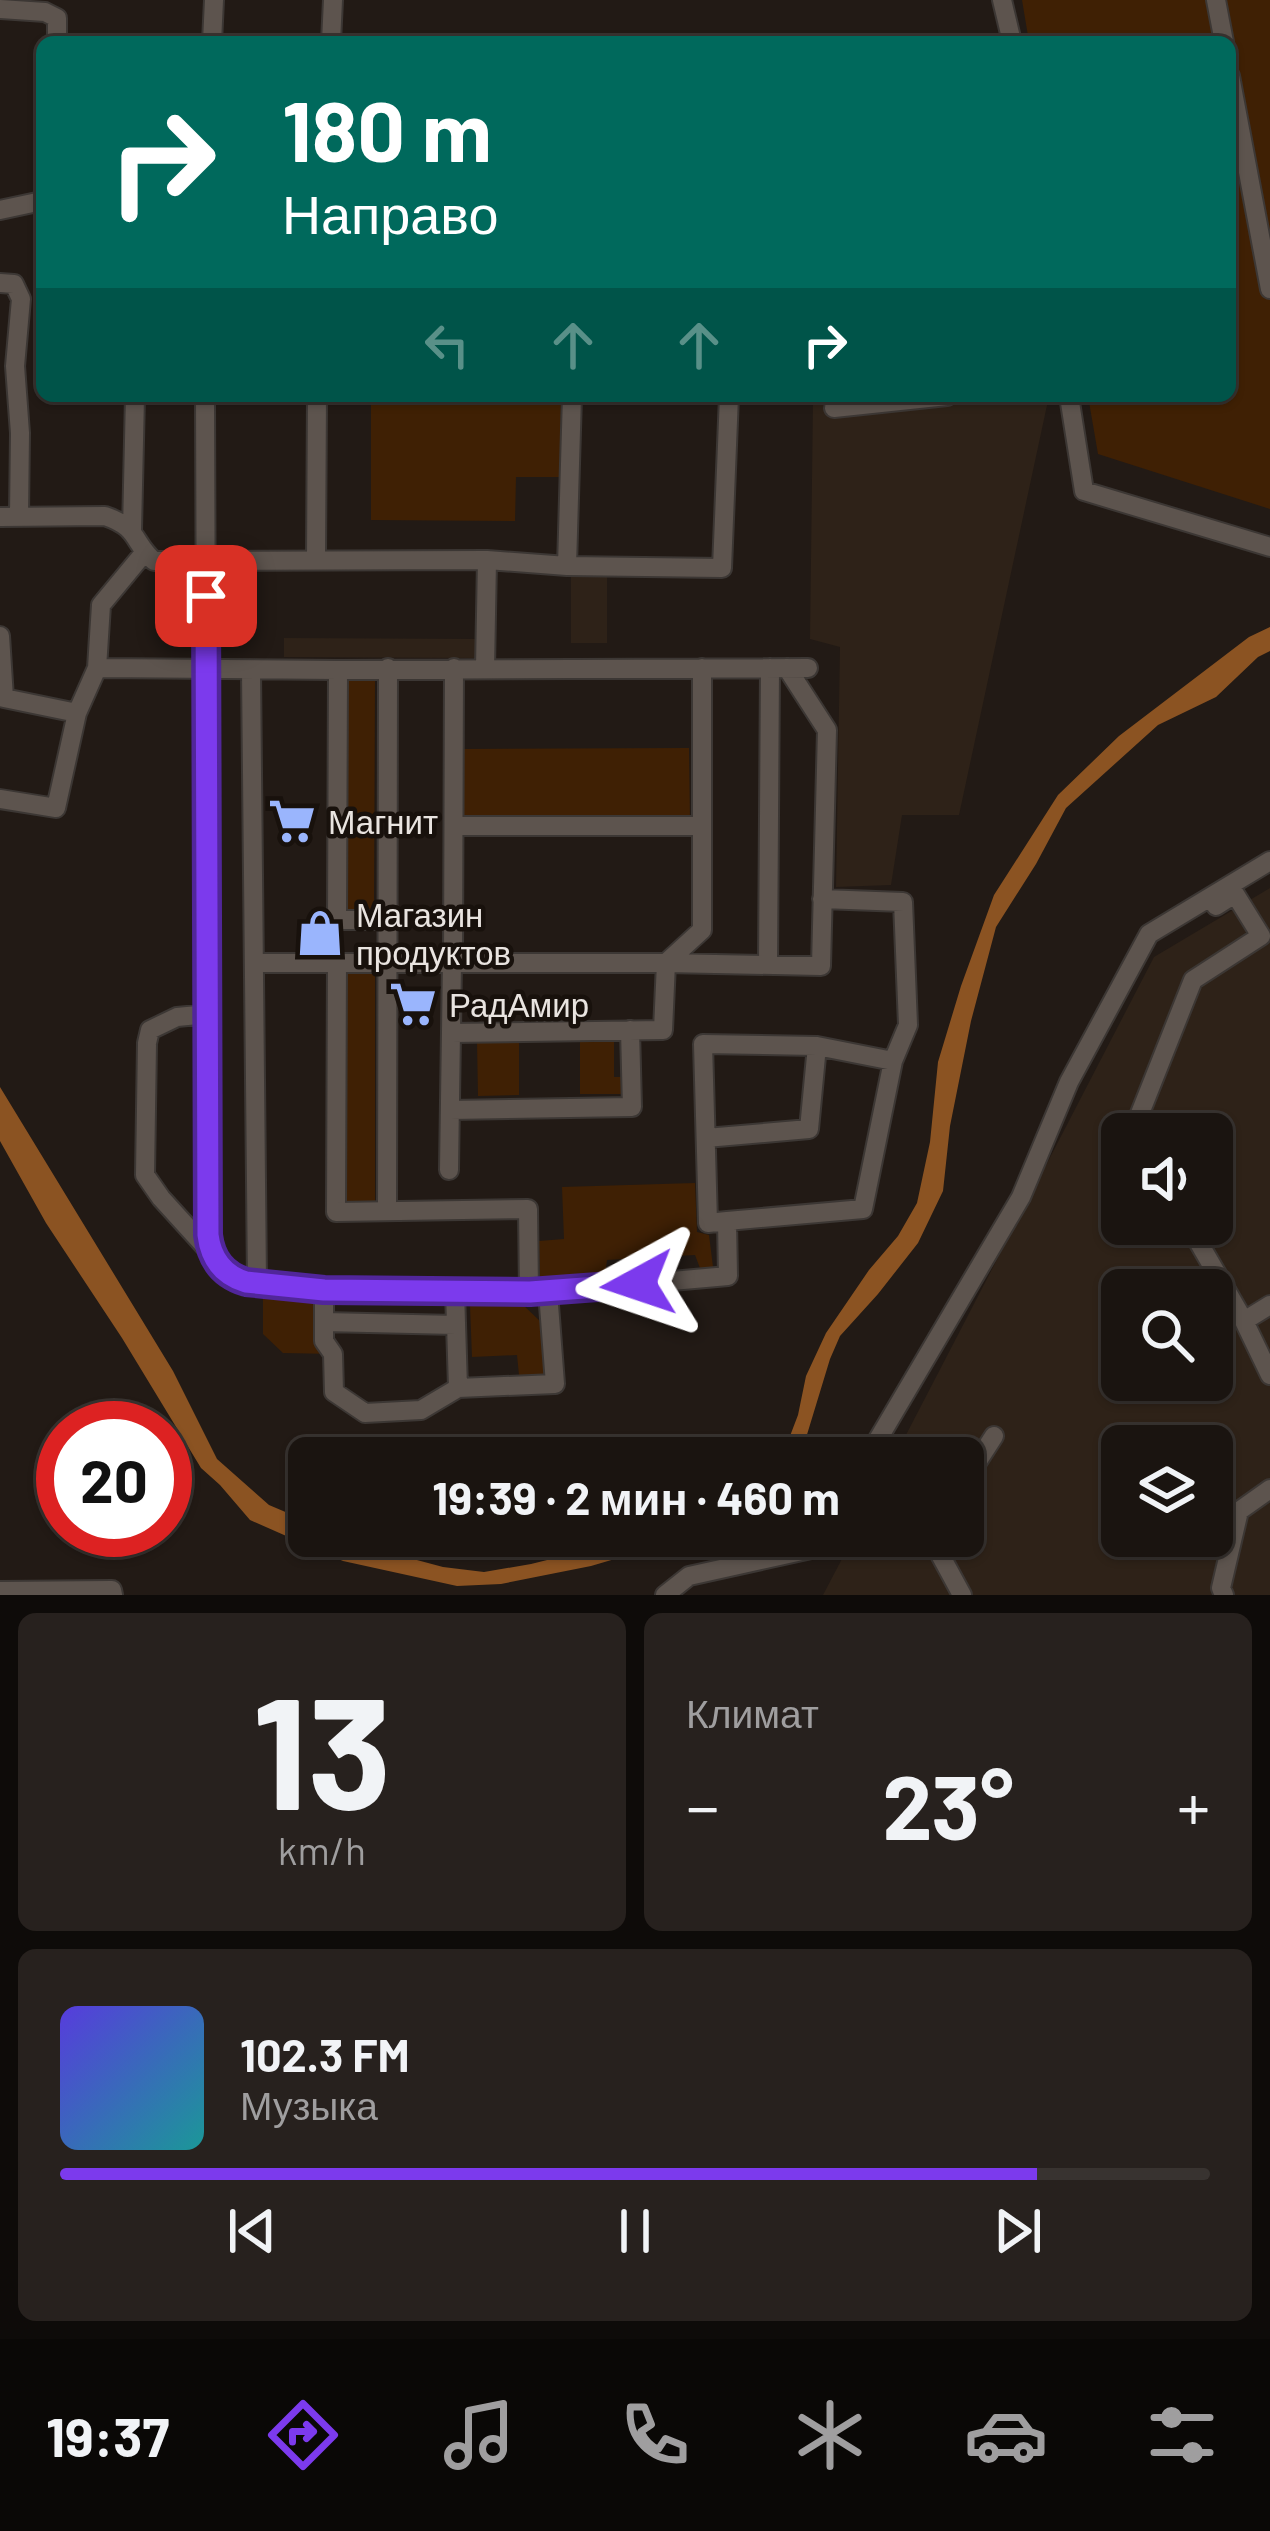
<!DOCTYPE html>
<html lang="ru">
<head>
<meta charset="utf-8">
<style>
  body { margin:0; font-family:Barlow,sans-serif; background:#27211e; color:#f1f3f6; height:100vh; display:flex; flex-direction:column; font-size:45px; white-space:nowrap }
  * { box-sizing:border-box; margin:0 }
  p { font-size:39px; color:#9f9e9f }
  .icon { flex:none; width:66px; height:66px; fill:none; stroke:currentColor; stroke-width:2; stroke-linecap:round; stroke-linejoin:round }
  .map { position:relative; height:1595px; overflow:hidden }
  .drawer { display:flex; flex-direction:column; gap:18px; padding:18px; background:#0e0b09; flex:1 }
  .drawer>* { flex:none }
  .guide { position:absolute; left:36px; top:36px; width:1200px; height:366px; border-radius:18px; box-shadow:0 3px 9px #0004,0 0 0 3px #383330; background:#00695c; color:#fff; overflow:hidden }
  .controls { position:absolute; left:1101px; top:1113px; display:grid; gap:24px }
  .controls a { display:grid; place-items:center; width:132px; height:132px; border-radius:18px; background:#1a1410; box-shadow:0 3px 9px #0004,0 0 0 3px #383330; font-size:60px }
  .speed { position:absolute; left:36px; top:1401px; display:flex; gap:24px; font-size:60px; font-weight:700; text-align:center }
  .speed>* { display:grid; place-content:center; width:156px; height:156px; border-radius:50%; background:#1a1410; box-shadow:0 3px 9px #0004,0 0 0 3px #383330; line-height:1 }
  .speed .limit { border:18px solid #d22; background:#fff; color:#111 }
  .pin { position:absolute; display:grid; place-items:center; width:102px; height:102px; color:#fff; margin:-51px; border-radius:24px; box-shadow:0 6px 18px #0006 }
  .me { position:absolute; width:132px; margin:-66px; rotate:265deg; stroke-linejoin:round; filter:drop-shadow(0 0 9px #0008) }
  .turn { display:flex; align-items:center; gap:42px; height:252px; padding:0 48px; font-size:54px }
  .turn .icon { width:156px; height:156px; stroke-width:2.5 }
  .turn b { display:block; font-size:84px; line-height:102px }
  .lanes { display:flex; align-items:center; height:114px; padding:0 48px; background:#0003; justify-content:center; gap:60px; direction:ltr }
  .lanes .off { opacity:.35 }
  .big { font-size:90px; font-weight:700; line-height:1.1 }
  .drawer .widget { flex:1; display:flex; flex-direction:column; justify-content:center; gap:18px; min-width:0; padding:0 42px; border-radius:18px; background:#27211e }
  .drawer .dial { align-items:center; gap:0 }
  .dial b { font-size:156px; line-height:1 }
  .song { display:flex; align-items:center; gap:36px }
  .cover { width:144px; height:144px; border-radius:18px; background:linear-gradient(135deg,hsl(250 70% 55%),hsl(180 70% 35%)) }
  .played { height:12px; border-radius:6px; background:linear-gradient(90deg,#7c3aed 85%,#383330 85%) }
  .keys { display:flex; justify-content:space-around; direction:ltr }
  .heat { display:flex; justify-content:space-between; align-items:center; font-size:66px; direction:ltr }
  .drawer .tiles { flex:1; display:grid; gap:18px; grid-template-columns:1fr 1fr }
  .widget:last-child { grid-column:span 2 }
  .trip { position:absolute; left:288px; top:1437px; width:696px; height:120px; border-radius:18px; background:#1a1410; box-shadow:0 3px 9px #0004,0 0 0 3px #383330; font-weight:700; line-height:120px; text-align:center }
  .tab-bar { display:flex; height:192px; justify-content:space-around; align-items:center; background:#0a0806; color:#9f9e9f }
  .tab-bar .icon { width:84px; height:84px }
  .tab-bar .on { color:#7c3aed }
  .tab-bar b { font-size:54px; color:#f1f3f6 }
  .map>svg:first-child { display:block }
  .built { fill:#2e2218; fill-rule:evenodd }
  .green { fill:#3f2004 }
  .water { fill:#8b5322 }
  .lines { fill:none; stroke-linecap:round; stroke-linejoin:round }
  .minor-casing { stroke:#3c3734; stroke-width:22 }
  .minor { stroke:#5d544e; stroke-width:18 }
  .route-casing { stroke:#51269a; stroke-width:30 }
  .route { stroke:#7c3aed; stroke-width:21 }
  .labels { text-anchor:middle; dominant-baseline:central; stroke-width:9; stroke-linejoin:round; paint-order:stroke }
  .poi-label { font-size:33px; fill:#e9e4e0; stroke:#18110c; text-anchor:start }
</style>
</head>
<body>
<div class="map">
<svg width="1270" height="1595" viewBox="0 0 1270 1595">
  <rect width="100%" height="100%" fill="#221a15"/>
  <!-- built -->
  <path class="built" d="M 864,396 L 1049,396 L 959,815 L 902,815 L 891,885 L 836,887 L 840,647 L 810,639 L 813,399 Z
    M 571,575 L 607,575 L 607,643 L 571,643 Z
    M 284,638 L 477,639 L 477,658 L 284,657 Z
    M 1270,888 L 1270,1595 L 823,1595 L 854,1536 L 963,1536 L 963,1458 L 894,1458 L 1154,957 ZM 1122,1134 L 1212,1134 L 1212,1224 L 1122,1224 ZM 1122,1290 L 1212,1290 L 1212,1380 L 1122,1380 ZM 1122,1446 L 1212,1446 L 1212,1536 L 1122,1536 Z"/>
  <!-- green -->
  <path class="green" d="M 1022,0 L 1270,0 L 1270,509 L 1098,454 L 1088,396 L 1230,396 L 1230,42 L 1029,42 Z
    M 371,396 L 561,396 L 560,477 L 516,477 L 515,521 L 371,520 Z
    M 348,681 L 375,681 L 374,909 L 347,909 Z
    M 689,748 L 690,821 L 461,822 L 461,749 Z
    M 375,970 L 375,1203 L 345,1203 L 346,971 Z
    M 580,1036 L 614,1036 L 614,1077 L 624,1077 L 624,1094 L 580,1094 Z
    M 519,1040 L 519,1095 L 478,1096 L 477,1041 Z
    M 695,1183 L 697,1232 L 709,1235 L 713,1267 L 700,1268 L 695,1255 L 607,1260 L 605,1275 L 540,1277 L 539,1241 L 564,1239 L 562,1187 Z
    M 274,1287 L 324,1290 L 333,1354 L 283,1353 L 263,1334 L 263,1298 Z
    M 522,1304 L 541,1322 L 544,1374 L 519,1375 L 517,1355 L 472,1357 L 470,1306 Z"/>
  <!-- water -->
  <path class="water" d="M 1270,627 L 1270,651 L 1258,657 L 1216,697 L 1158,725 L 1066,808 L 1036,864 L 996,927 L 971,1021 L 950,1126 L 943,1191 L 918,1243 L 878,1294 L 840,1336 L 830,1359 L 802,1451 L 795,1458 L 777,1458 L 790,1436 L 798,1415 L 806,1376 L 826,1333 L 869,1270 L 898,1236 L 917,1203 L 930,1142 L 938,1062 L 961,986 L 994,895 L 1058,795 L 1119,736 L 1249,637 Z
    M 0,1087 L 173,1371 L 217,1459 L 269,1505 L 309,1522 L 309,1536 L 342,1536 L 372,1548 L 443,1567 L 484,1572 L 531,1564 L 644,1536 L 674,1536 L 625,1556 L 591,1566 L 501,1584 L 457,1586 L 343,1561 L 250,1520 L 220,1485 L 201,1468 L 122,1338 L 46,1223 L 0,1141 Z"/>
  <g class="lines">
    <defs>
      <path id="minor" d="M 1002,0 L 1012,42
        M 1216,0 L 1224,42
        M 0,9 L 45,12 L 57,18 L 57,42
        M 212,42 L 214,0
        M 331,42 L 333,0
        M 1230,76 L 1270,289
        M 0,210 L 42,201
        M 0,283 L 14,284 L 21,299 L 15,366 L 20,433 L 19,516
        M 205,396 L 208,1235 L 213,1256 L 226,1273 L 246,1283 L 274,1287 L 324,1290 L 548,1292 L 728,1276 L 727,1221 L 708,1223 L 703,1044 L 817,1046 L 893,1061 L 908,1025 L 903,902 L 822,899
        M 1069,396 L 1084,491 L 1270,547
        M 834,408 L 947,396
        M 0,517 L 105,516 C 140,528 132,542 154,561 L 487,560 L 567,566 L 722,568 L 729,396
        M 132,530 L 135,396
        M 316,559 L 317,396
        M 567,566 L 572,396
        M 0,636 L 4,698 L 77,713
        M 97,668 L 101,605 L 144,553
        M 485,668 L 487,560
        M 251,670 L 257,1284
        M 338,670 L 337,920 L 387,920
        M 0,799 L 56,808 L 77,713 L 97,668 L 338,670 L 808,668
        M 454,826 L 702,826
        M 337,962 L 336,1212 L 528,1209 L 529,1292
        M 453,962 L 454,668
        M 256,963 L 666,963 L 821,966 L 827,730 L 787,668
        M 768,965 L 770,668
        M 208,1014 L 177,1017 L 150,1030 L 147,1043 L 145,1175 L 161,1198 L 210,1252
        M 451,1033 L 663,1030 L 666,963 L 702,930 L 702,668
        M 450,1110 L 632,1107 L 630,1030
        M 1135,1134 L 1133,1131 L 1193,980 L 1261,936 L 1235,894 L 1216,906
        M 706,1138 L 809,1129 L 817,1046
        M 449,1170 L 452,962
        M 387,1211 L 388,668
        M 727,1221 L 863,1209 L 893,1061
        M 1188,1224 L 1244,1321
        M 324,1290 L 324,1341 L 333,1354 L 334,1392 L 365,1413 L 421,1410 L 458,1388 L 555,1384 L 548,1292
        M 455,1291 L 458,1388
        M 1270,1305 L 1244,1321 L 1270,1375
        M 324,1322 L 456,1325
        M 867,1458 L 1021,1197 L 1069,1082 L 1149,934 L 1270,861
        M 963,1484 L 994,1436
        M 930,1536 L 962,1595
        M 0,1591 L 112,1590 L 113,1595
        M 665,1595 L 689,1576 L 811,1549 L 819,1536
        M 1224,1595 L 1221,1588 L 1239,1511 L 1270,1489"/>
    </defs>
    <!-- minor casing -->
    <use href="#minor" class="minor-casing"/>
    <!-- minor -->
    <use href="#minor" class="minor"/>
  </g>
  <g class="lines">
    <defs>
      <path id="route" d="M 206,596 L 208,1235 C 211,1259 223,1275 246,1282 L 324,1290 L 530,1292 L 638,1284"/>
    </defs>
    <!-- route casing -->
    <use href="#route" class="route-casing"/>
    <!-- route -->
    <use href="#route" class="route"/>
  </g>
  <!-- icons -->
  <defs>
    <symbol id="supermarket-bare" viewBox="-9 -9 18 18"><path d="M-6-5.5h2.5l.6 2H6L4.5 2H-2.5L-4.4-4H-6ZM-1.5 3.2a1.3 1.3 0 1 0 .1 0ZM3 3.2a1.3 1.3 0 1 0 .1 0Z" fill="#9ab5fd" stroke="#18110c" stroke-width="2.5" paint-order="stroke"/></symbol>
    <symbol id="shop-bare" viewBox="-9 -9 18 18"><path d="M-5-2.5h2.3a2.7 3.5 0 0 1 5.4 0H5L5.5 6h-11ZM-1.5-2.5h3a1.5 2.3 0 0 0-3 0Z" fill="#9ab5fd" stroke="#18110c" stroke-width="2.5" paint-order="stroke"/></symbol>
  </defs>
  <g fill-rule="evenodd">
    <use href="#supermarket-bare" x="259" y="788" width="66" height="66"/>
    <use href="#shop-bare" x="287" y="900" width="66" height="66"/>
    <use href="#supermarket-bare" x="380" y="971" width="66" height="66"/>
  </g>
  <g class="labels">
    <!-- poi labels -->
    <g class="poi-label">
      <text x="328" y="821">Магнит</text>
      <text x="356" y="914">Магазин<tspan x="356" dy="38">продуктов</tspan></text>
      <text x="449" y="1004">РадАмир</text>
    </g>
  </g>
</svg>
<div class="controls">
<a><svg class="icon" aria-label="sound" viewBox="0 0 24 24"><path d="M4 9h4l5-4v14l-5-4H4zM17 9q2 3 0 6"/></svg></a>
<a><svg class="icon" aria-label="search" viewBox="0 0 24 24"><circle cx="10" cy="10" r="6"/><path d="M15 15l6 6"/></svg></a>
<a><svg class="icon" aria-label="layers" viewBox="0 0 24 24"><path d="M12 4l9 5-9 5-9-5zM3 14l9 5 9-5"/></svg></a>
</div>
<div class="speed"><div class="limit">20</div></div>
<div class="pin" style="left:206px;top:596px;background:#d93025"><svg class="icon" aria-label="arrive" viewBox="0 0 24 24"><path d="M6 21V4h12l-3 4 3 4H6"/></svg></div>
<svg class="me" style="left:638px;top:1284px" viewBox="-20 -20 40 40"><path d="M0-17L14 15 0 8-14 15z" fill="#7c3aed" stroke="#fff" stroke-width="4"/></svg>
<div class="trip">19:39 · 2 мин · 460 m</div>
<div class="guide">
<div class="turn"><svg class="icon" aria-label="right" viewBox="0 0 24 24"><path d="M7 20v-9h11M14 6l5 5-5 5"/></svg><div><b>180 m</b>Направо</div></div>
<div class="lanes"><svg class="icon off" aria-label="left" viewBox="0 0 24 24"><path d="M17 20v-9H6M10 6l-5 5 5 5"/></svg><svg class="icon off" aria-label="ahead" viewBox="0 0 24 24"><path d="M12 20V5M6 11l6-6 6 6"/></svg><svg class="icon off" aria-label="ahead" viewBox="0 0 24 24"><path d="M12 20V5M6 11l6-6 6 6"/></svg><svg class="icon" aria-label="right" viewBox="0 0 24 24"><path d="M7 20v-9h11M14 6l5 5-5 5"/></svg></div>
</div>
</div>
<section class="drawer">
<div class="tiles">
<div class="widget dial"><b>13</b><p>km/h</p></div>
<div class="widget"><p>Климат</p>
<div class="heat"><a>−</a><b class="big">23°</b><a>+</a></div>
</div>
<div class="widget">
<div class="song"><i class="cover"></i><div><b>102.3 FM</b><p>Музыка</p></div></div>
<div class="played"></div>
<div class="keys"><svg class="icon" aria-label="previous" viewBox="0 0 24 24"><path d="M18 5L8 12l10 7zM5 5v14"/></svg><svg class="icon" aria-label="pause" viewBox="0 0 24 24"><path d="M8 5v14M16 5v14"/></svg><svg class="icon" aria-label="next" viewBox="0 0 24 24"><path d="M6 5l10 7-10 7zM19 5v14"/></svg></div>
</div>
</div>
</section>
<nav class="tab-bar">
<b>19:37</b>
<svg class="icon on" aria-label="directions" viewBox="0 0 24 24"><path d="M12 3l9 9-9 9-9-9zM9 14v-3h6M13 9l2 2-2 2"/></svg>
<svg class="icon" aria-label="music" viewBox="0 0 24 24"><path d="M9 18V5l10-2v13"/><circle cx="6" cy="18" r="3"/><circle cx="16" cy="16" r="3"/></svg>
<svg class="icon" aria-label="phone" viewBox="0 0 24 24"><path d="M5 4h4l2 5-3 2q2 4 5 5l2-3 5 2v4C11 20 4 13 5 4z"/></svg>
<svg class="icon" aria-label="climate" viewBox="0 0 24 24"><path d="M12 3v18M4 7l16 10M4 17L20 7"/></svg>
<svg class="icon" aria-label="car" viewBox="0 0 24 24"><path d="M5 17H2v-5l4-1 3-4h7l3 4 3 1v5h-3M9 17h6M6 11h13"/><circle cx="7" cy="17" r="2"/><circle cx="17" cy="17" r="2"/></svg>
<svg class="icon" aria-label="filters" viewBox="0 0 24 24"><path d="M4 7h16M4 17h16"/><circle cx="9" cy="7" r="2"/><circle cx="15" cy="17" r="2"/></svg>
</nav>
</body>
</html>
